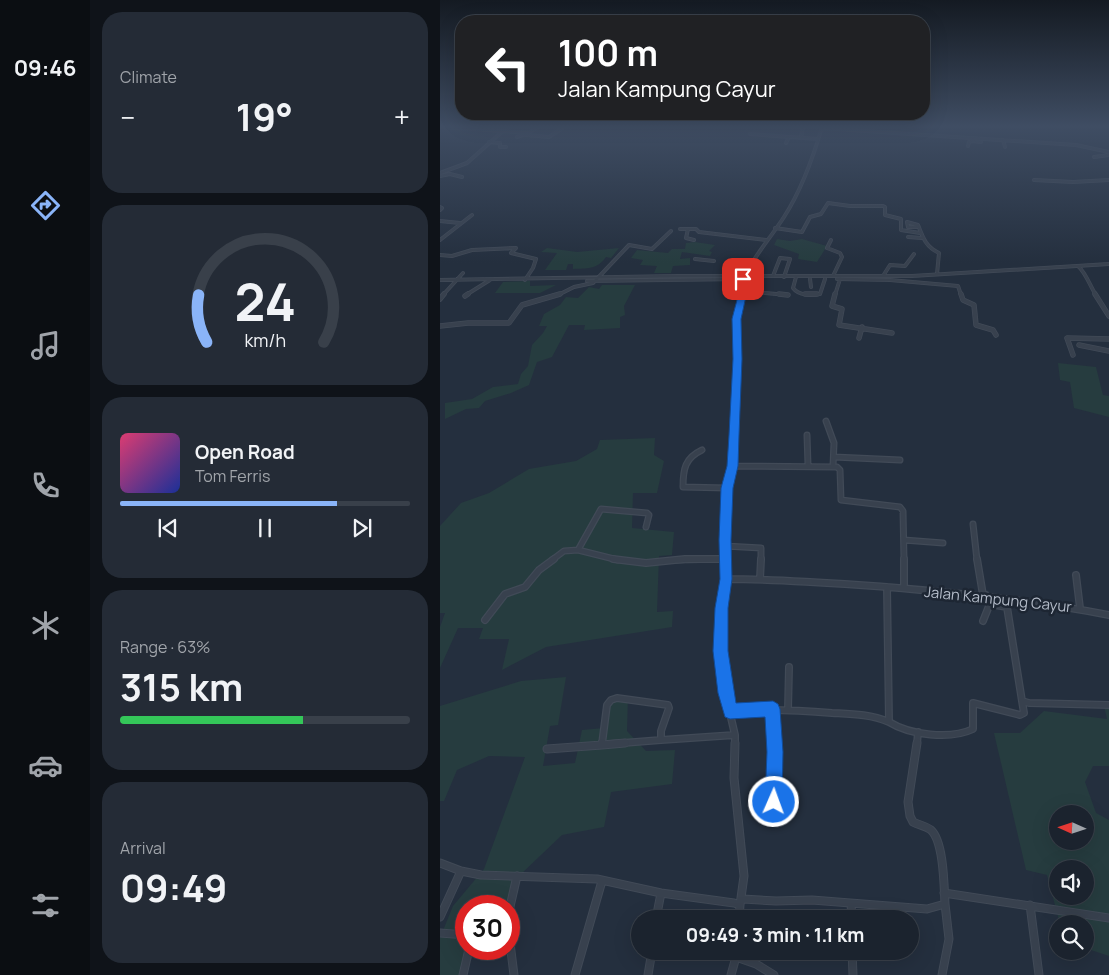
<!DOCTYPE html>
<html lang="en">
<head>
<meta charset="utf-8">
<style>
  body { margin:0; font-family:Manrope,sans-serif; background:#242b36; color:#f1f3f6; height:100vh; display:flex; flex-direction:column; font-size:19px; white-space:nowrap }
  * { box-sizing:border-box; margin:0 }
  p { font-size:16px; color:#a0a4aa }
  .icon { flex:none; width:28px; height:28px; fill:none; stroke:currentColor; stroke-width:2; stroke-linecap:round; stroke-linejoin:round }
  .map { position:relative; flex:1; overflow:hidden }
  .panel { display:flex; flex-direction:column; gap:12px; padding:12px; background:#0f1319; width:350px }
  .panel>* { flex:none }
  .guide { position:absolute; left:15px; top:15px; width:475px; height:105px; border-radius:20px; box-shadow:0 5px 20px #0002,0 0 0 1px #39404a; background:#202124; color:#fff; overflow:hidden }
  .needle { width:32px; rotate:273deg }
  .tools { position:absolute; left:609px; top:805px; display:grid; gap:10px }
  .tools a { display:grid; place-items:center; width:45px; height:45px; border-radius:50%; background:#1b232e; box-shadow:0 5px 20px #0002,0 0 0 1px #39404a; font-size:25px }
  .speed { position:absolute; left:15px; top:895px; display:flex; gap:10px; font-size:25px; font-weight:700; text-align:center }
  .speed>* { display:grid; place-content:center; width:65px; height:65px; border-radius:50%; background:#1b232e; box-shadow:0 5px 20px #0002,0 0 0 1px #39404a; line-height:1 }
  .speed .limit { border:8px solid #d22; background:#fff; color:#111 }
  .pin { position:absolute; display:grid; place-items:center; width:42px; height:42px; color:#fff; margin:-21px; border-radius:10px; box-shadow:0 2px 8px #0006 }
  .me { position:absolute; width:55px; margin:-28px; rotate:2deg; stroke-linejoin:round; filter:drop-shadow(0 0 4px #0008) }
  .turn { display:flex; align-items:center; gap:18px; height:105px; padding:0 20px; font-size:22px }
  .turn .icon { width:65px; height:65px; stroke-width:2.5 }
  .turn b { display:block; font-size:35px; line-height:42px }
  .big { font-size:38px; font-weight:700; line-height:1.1 }
  .panel .tile { flex:1; display:flex; flex-direction:column; justify-content:center; gap:8px; min-width:0; padding:0 18px; border-radius:20px; background:#242b36 }
  .panel .dial { align-items:center; gap:0 }
  .dial svg { height:130px; overflow:visible; fill:none; stroke:#39404a; stroke-width:7; stroke-linecap:round; text-anchor:middle }
  .dial text { fill:#f1f3f6; stroke:none }
  .song { display:flex; align-items:center; gap:15px }
  .cover { width:60px; height:60px; border-radius:8px; background:linear-gradient(135deg,hsl(340 70% 55%),hsl(230 70% 35%)) }
  .played { height:5px; border-radius:2px; background:linear-gradient(90deg,#8ab4f8 75%,#39404a 75%) }
  .keys { display:flex; justify-content:space-around; direction:ltr }
  .heat { display:flex; justify-content:space-between; align-items:center; font-size:28px; direction:ltr }
  .charge { height:8px; border-radius:4px; background:linear-gradient(90deg,#34c759 63%,#39404a 0) }
  .trip { position:absolute; left:191px; top:910px; width:288px; height:50px; border-radius:25px; background:#1b232e; box-shadow:0 5px 20px #0002,0 0 0 1px #39404a; font-weight:700; line-height:50px; text-align:center }
  main { display:flex; flex:1; min-height:0 }
  .tab-bar { display:flex; flex-direction:column; width:90px; justify-content:space-around; align-items:center; background:#0b0e12; color:#a0a4aa }
  .tab-bar .icon { width:35px; height:35px }
  .tab-bar .current { color:#8ab4f8 }
  .tab-bar b { font-size:22px; color:#f1f3f6 }
  .map>svg:first-child { display:block }
  .green { fill:#263c3f; fill-rule:evenodd }
  .lines { fill:none; stroke-linecap:round; stroke-linejoin:round }
  .minor-far4-casing { stroke:#414a57; stroke-width:4 }
  .minor-far3-casing { stroke:#414a57; stroke-width:5.5 }
  .minor-far2-casing { stroke:#414a57; stroke-width:7 }
  .minor-far1-casing { stroke:#414a57; stroke-width:8 }
  .minor-casing { stroke:#414a57; stroke-width:9 }
  .minor-far4 { stroke:#38414e; stroke-width:2.5 }
  .minor-far3 { stroke:#38414e; stroke-width:4 }
  .minor-far2 { stroke:#38414e; stroke-width:4.5 }
  .minor-far1 { stroke:#38414e; stroke-width:5.5 }
  .minor { stroke:#38414e; stroke-width:7 }
  .route { fill:#1a73e8; stroke:#114b97 }
  .labels { text-anchor:middle; dominant-baseline:central; stroke-width:5; stroke-linejoin:round; paint-order:stroke }
  .street-label { font-size:15px; fill:#b4bcc9; stroke:#1d2633 }
</style>
</head>
<body>
<main>
<nav class="tab-bar">
<b>09:46</b>
<svg class="icon current" aria-label="directions" viewBox="0 0 24 24"><path d="M12 3l9 9-9 9-9-9zM9 14v-3h6M13 9l2 2-2 2"/></svg>
<svg class="icon" aria-label="music" viewBox="0 0 24 24"><path d="M9 18V5l10-2v13"/><circle cx="6" cy="18" r="3"/><circle cx="16" cy="16" r="3"/></svg>
<svg class="icon" aria-label="phone" viewBox="0 0 24 24"><path d="M5 4h4l2 5-3 2q2 4 5 5l2-3 5 2v4C11 20 4 13 5 4z"/></svg>
<svg class="icon" aria-label="climate" viewBox="0 0 24 24"><path d="M12 3v18M4 7l16 10M4 17L20 7"/></svg>
<svg class="icon" aria-label="car" viewBox="0 0 24 24"><path d="M5 17H2v-5l4-1 3-4h7l3 4 3 1v5h-3M9 17h6M6 11h13"/><circle cx="7" cy="17" r="2"/><circle cx="17" cy="17" r="2"/></svg>
<svg class="icon" aria-label="filters" viewBox="0 0 24 24"><path d="M4 7h16M4 17h16"/><circle cx="9" cy="7" r="2"/><circle cx="15" cy="17" r="2"/></svg>
</nav>
<section class="panel">
<div class="tile"><p>Climate</p>
<div class="heat"><a>−</a><b class="big">19°</b><a>+</a></div>
</div>
<div class="tile dial"><svg viewBox="0 0 100 80">
<path d="M14 69A42 42 0 1 1 86 69"/>
<path d="M14 69A42 42 0 0 1 9 40" stroke="#8ab4f8"/>
<text x="50" y="56" font-size="32" font-weight="700">24</text>
<text x="50" y="72" font-size="11">km/h</text>
</svg></div>
<div class="tile">
<div class="song"><i class="cover"></i><div><b>Open Road</b><p>Tom Ferris</p></div></div>
<div class="played"></div>
<div class="keys"><svg class="icon" aria-label="previous" viewBox="0 0 24 24"><path d="M18 5L8 12l10 7zM5 5v14"/></svg><svg class="icon" aria-label="pause" viewBox="0 0 24 24"><path d="M8 5v14M16 5v14"/></svg><svg class="icon" aria-label="next" viewBox="0 0 24 24"><path d="M6 5l10 7-10 7zM19 5v14"/></svg></div>
</div>
<div class="tile"><p>Range · 63%</p><b class="big">315 km</b><div class="charge"></div></div>
<div class="tile"><p>Arrival</p><b class="big">09:49</b></div>
</section>
<div class="map">
<svg width="669" height="975" viewBox="0 0 669 975">
  <rect width="100%" height="100%" fill="#242f3e"/>
  <!-- green -->
  <path class="green" d="M 337,239 L 350,241 L 362,239 L 387,246 L 377,262 L 358,259 L 359,254 L 334,245 Z
    M 255,242 L 275,245 L 269,251 L 272,252 L 270,256 L 242,252 L 240,259 L 250,258 L 250,265 L 233,266 L 231,273 L 214,273 L 217,266 L 200,265 L 203,260 L 191,258 L 197,250 L 228,253 L 232,249 L 245,249 L 246,243 Z
    M 107,248 L 137,252 L 179,248 L 171,258 L 166,257 C 157,270 147,268 133,269 L 133,264 L 128,264 L 126,270 L 105,270 L 117,253 L 101,252 Z
    M 90,281 L 90,286 L 116,285 L 100,293 L 55,293 L 63,282 Z
    M 162,285 L 195,285 L 184,306 L 185,315 L 180,317 L 180,328 L 144,330 L 145,325 L 129,325 L 112,357 L 97,362 L 89,385 L 71,393 L 45,401 L 39,408 L 26,409 L 5,419 L 5,403 L 32,399 L 53,387 L 78,384 L 81,374 L 88,366 L 92,345 L 103,333 L 107,326 L 99,326 L 104,314 L 120,305 L 126,297 L 138,298 L 149,287 L 159,289 Z
    M 618,363 L 656,367 L 663,395 L 669,396 L 669,417 L 634,408 L 630,382 L 620,380 Z
    M 215,438 L 214,455 L 224,461 L 217,493 L 193,493 L 192,528 L 234,532 L 232,555 L 219,556 L 217,612 L 233,611 L 232,627 L 106,647 L 62,670 L 69,639 L 39,639 L 43,628 L 18,628 L 0,668 L 0,627 L 5,613 L 0,613 L 0,526 L 21,503 L 49,493 L 89,469 L 136,461 L 157,449 L 160,440 Z
    M 126,677 L 118,725 L 110,726 L 103,766 L 135,763 L 142,730 L 164,728 L 171,697 L 188,696 L 187,731 L 206,751 L 235,750 L 232,784 L 171,792 L 164,827 L 122,835 L 80,875 L 73,911 L 69,912 L 69,906 L 26,906 L 26,949 L 23,975 L 0,975 L 0,938 L 13,906 L 44,869 L 85,757 L 49,756 L 17,770 L 4,801 L 0,801 L 0,706 L 81,681 Z
    M 663,701 L 669,702 L 669,766 L 653,766 L 645,782 L 656,813 L 669,820 L 669,956 L 645,948 L 645,924 L 620,924 L 607,875 L 586,870 L 554,733 L 580,733 L 604,711 L 667,719 ZM 618,814 L 645,814 L 645,841 L 618,841 ZM 618,869 L 645,869 L 645,896 L 618,896 Z"/>
  <g class="lines">
    <defs>
      <path id="minor-far4" d="M 0,127 L 63,131
        M 358,127 L 363,128 L 361,137
        M 381,128 L 636,145 L 669,152
        M 88,133 L 98,127
        M 310,134 L 378,139
        M 86,135 L 109,137 L 124,127
        M 563,140 L 565,147
        M 532,141 L 541,142
        M 49,142 L 60,143 L 60,147 L 66,147
        M 346,143 L 349,137
        M 528,146 L 529,142 L 532,141 L 531,138
        M 654,157 L 669,155
        M 0,173 L 27,163 L 63,131 L 88,133 L 77,137
        M 0,176 L 10,174 L 22,177
        M 594,180 L 633,182 L 669,180
        M 0,207 L 2,208 L 0,210
        M 0,221 L 20,223
        M 467,222 L 478,225 C 483,238 486,247 499,253 L 497,274
        M 467,222 L 468,227 L 479,227
        M 335,228 L 362,232 L 370,217 L 381,214 L 388,203 L 410,206 L 443,206 L 445,207 L 445,215 L 461,219 L 461,230 L 480,233
        M 240,229 L 256,229 L 259,232 L 326,240
        M 248,229 L 246,238 L 254,240
        M 468,237 L 482,238
        M 0,240 L 32,215
        M 391,240 L 387,248 L 400,253 L 402,257 L 393,276
        M 0,255 L 12,256 L 32,250 L 76,248 L 71,253 L 96,259 L 93,268 L 85,280
        M 255,259 L 274,261
        M 638,266 C 646,273 650,286 656,295
        M 333,276 L 340,258 L 350,259 L 344,277
        M 443,276 L 450,265 L 465,266 L 474,254
        M 356,277 L 353,288 C 359,296 371,295 380,294 L 385,279
        M 370,279 L 371,287
        M 397,279 L 450,280 L 518,286 L 521,295
        M 0,280 L 238,276 L 472,276 L 669,264
        M 147,281 L 304,279
        M 300,291 L 348,295
        M 3,295 L 23,273
        M 26,295 L 50,280
        M 118,295 L 134,287 L 153,283 L 189,245 L 212,249 L 231,231
        M 302,295 L 299,285 C 311,260 329,240 344,217 C 362,189 373,158 382,127
        M 395,295 L 400,279"/>
      <path id="minor-far3" d="M 339,294 L 348,295
        M 365,294 L 377,294
        M 395,294 L 392,306 L 402,309 L 399,325 L 452,333
        M 521,294 L 523,300 L 534,305 L 536,325 L 553,330 L 556,335
        M 655,294 L 669,316
        M 25,296 L 28,294
        M 0,299 L 4,294
        M 0,326 L 28,323 L 69,323 L 82,305 L 120,294
        M 419,338 L 422,327
        M 639,345 L 669,351
        M 633,355 L 627,338 L 669,339
        M 294,413 L 297,319 L 302,294"/>
      <path id="minor-far2" d="M 386,421 L 394,443 L 393,466
        M 367,435 L 368,465
        M 262,450 C 245,458 243,469 243,487 L 287,488
        M 394,457 L 460,460
        M 292,466 L 397,467 L 400,470 L 401,500 L 460,507 L 463,511 L 464,560
        M 533,524 L 537,560
        M 464,540 L 503,543
        M 285,546 L 321,548 L 321,560
        M 138,550 L 161,509 L 207,513 L 209,515 L 206,527
        M 112,560 L 124,551 L 138,550 L 178,560
        M 237,560 L 286,559
        M 286,560 L 287,488 L 292,466 L 295,412"/>
      <path id="minor-far1" d="M 173,559 L 206,563 L 245,559 L 286,559
        M 285,559 L 286,579 C 331,579 375,582 419,585 C 503,591 586,599 669,615
        M 464,559 L 464,588
        M 537,559 L 543,595
        M 636,575 L 640,608
        M 320,579 L 321,559
        M 549,604 L 567,607 L 582,701
        M 45,620 L 65,594 L 85,587 L 99,570 L 114,559
        M 543,621 L 549,606 L 546,595
        M 333,709 L 335,744
        M 348,710 L 349,667
        M 290,711 C 324,709 358,710 392,713 C 411,714 430,714 449,722 L 447,587
        M 449,722 C 470,735 510,740 533,729 L 533,703 L 580,715 L 584,713 L 582,701 L 589,703 L 669,705
        M 162,744 L 167,705 L 171,700 L 177,698 L 228,705 L 229,708 L 221,731 L 221,740 L 295,735 C 282,683 275,632 286,579
        M 170,744 L 221,740
        M 295,744 L 295,735
        M 477,744 L 478,732"/>
      <path id="minor" d="M 295,743 L 294,778 L 304,876 L 300,905
        M 162,745 L 185,743
        M 107,749 L 162,745 L 162,743
        M 334,802 L 335,743
        M 0,863 L 21,871 L 41,875 L 157,879 L 221,893 L 294,903 L 300,905 L 299,919
        M 504,893 L 669,918
        M 303,899 L 336,901 L 372,900 L 487,909 L 505,904 C 504,887 504,842 491,830 C 486,826 479,825 473,822 L 470,816 L 468,802 L 477,743
        M 411,904 L 412,919
        M 590,905 L 599,975
        M 69,911 L 77,876
        M 0,917 L 21,871
        M 216,919 L 221,893
        M 0,933 L 26,935
        M 69,935 L 74,975
        M 296,951 L 296,957 L 316,964 L 334,975
        M 412,951 L 413,975
        M 23,975 L 29,949
        M 135,975 L 162,881
        M 208,975 L 212,951
        M 291,975 L 296,957
        M 502,975 L 509,939 L 505,904"/>
    </defs>
    <!-- minor-far4 casing -->
    <use href="#minor-far4" class="minor-far4-casing"/>
    <!-- minor-far3 casing -->
    <use href="#minor-far3" class="minor-far3-casing"/>
    <!-- minor-far2 casing -->
    <use href="#minor-far2" class="minor-far2-casing"/>
    <!-- minor-far1 casing -->
    <use href="#minor-far1" class="minor-far1-casing"/>
    <!-- minor casing -->
    <use href="#minor" class="minor-casing"/>
    <!-- minor-far4 -->
    <use href="#minor-far4" class="minor-far4"/>
    <!-- minor-far3 -->
    <use href="#minor-far3" class="minor-far3"/>
    <!-- minor-far2 -->
    <use href="#minor-far2" class="minor-far2"/>
    <!-- minor-far1 -->
    <use href="#minor-far1" class="minor-far1"/>
    <!-- minor -->
    <use href="#minor" class="minor"/>
  </g>
  <!-- sky -->
  <linearGradient id="sky" x2="0" y2="1"><stop stop-color="#141a22"/><stop offset="0.48" stop-color="#3f4d63"/><stop offset="1" stop-color="#3f4d63" stop-opacity="0"/></linearGradient>
  <rect width="669" height="263" fill="url(#sky)"/>
  <!-- route -->
  <path class="route" d="M 303,277 L 307,279 L 303,285 L 306,296 L 301,319 L 302,359 L 299,435 L 298,466 L 293,488 L 291,540 L 292,579 L 288,608 L 288,651 L 296,703 L 333,701 L 338,704 L 340,709 L 343,752 L 342,802 L 340,808 L 334,810 L 328,808 L 325,802 L 327,752 L 325,717 L 290,719 L 285,717 L 278,693 L 273,651 L 275,608 L 280,579 L 279,540 L 281,488 L 287,466 L 289,435 L 293,359 L 292,319 L 298,296 L 295,285 L 300,278 Z"/>
  <g class="labels">
    <!-- street labels -->
    <g class="street-label">
      <text transform="translate(558 599) rotate(6)">Jalan Kampung Cayur</text>
    </g>
  </g>
</svg>
<div class="tools">
<a><svg class="needle" viewBox="-14 -14 28 28"><path d="M0-13l5 13h-10z" fill="#e53935"/><path d="M0 13l5-13h-10z" fill="#a0a4aa"/></svg></a>
<a><svg class="icon" aria-label="sound" viewBox="0 0 24 24"><path d="M4 9h4l5-4v14l-5-4H4zM17 9q2 3 0 6"/></svg></a>
<a><svg class="icon" aria-label="search" viewBox="0 0 24 24"><circle cx="10" cy="10" r="6"/><path d="M15 15l6 6"/></svg></a>
</div>
<div class="speed"><div class="limit">30</div></div>
<div class="pin" style="left:303px;top:279px;background:#d93025"><svg class="icon" aria-label="arrive" viewBox="0 0 24 24"><path d="M6 21V4h12l-3 4 3 4H6"/></svg></div>
<svg class="me" style="left:334px;top:802px" viewBox="-20 -20 40 40"><circle r="17" fill="#1a73e8" stroke="#fff" stroke-width="3"/><path d="M0-11L8 9 0 5-8 9z" fill="#fff"/></svg>
<div class="trip">09:49 · 3 min · 1.1 km</div>
<div class="guide">
<div class="turn"><svg class="icon" aria-label="left" viewBox="0 0 24 24"><path d="M17 20v-9H6M10 6l-5 5 5 5"/></svg><div><b>100 m</b>Jalan Kampung Cayur</div></div>
</div>
</div>
</main>
</body>
</html>
